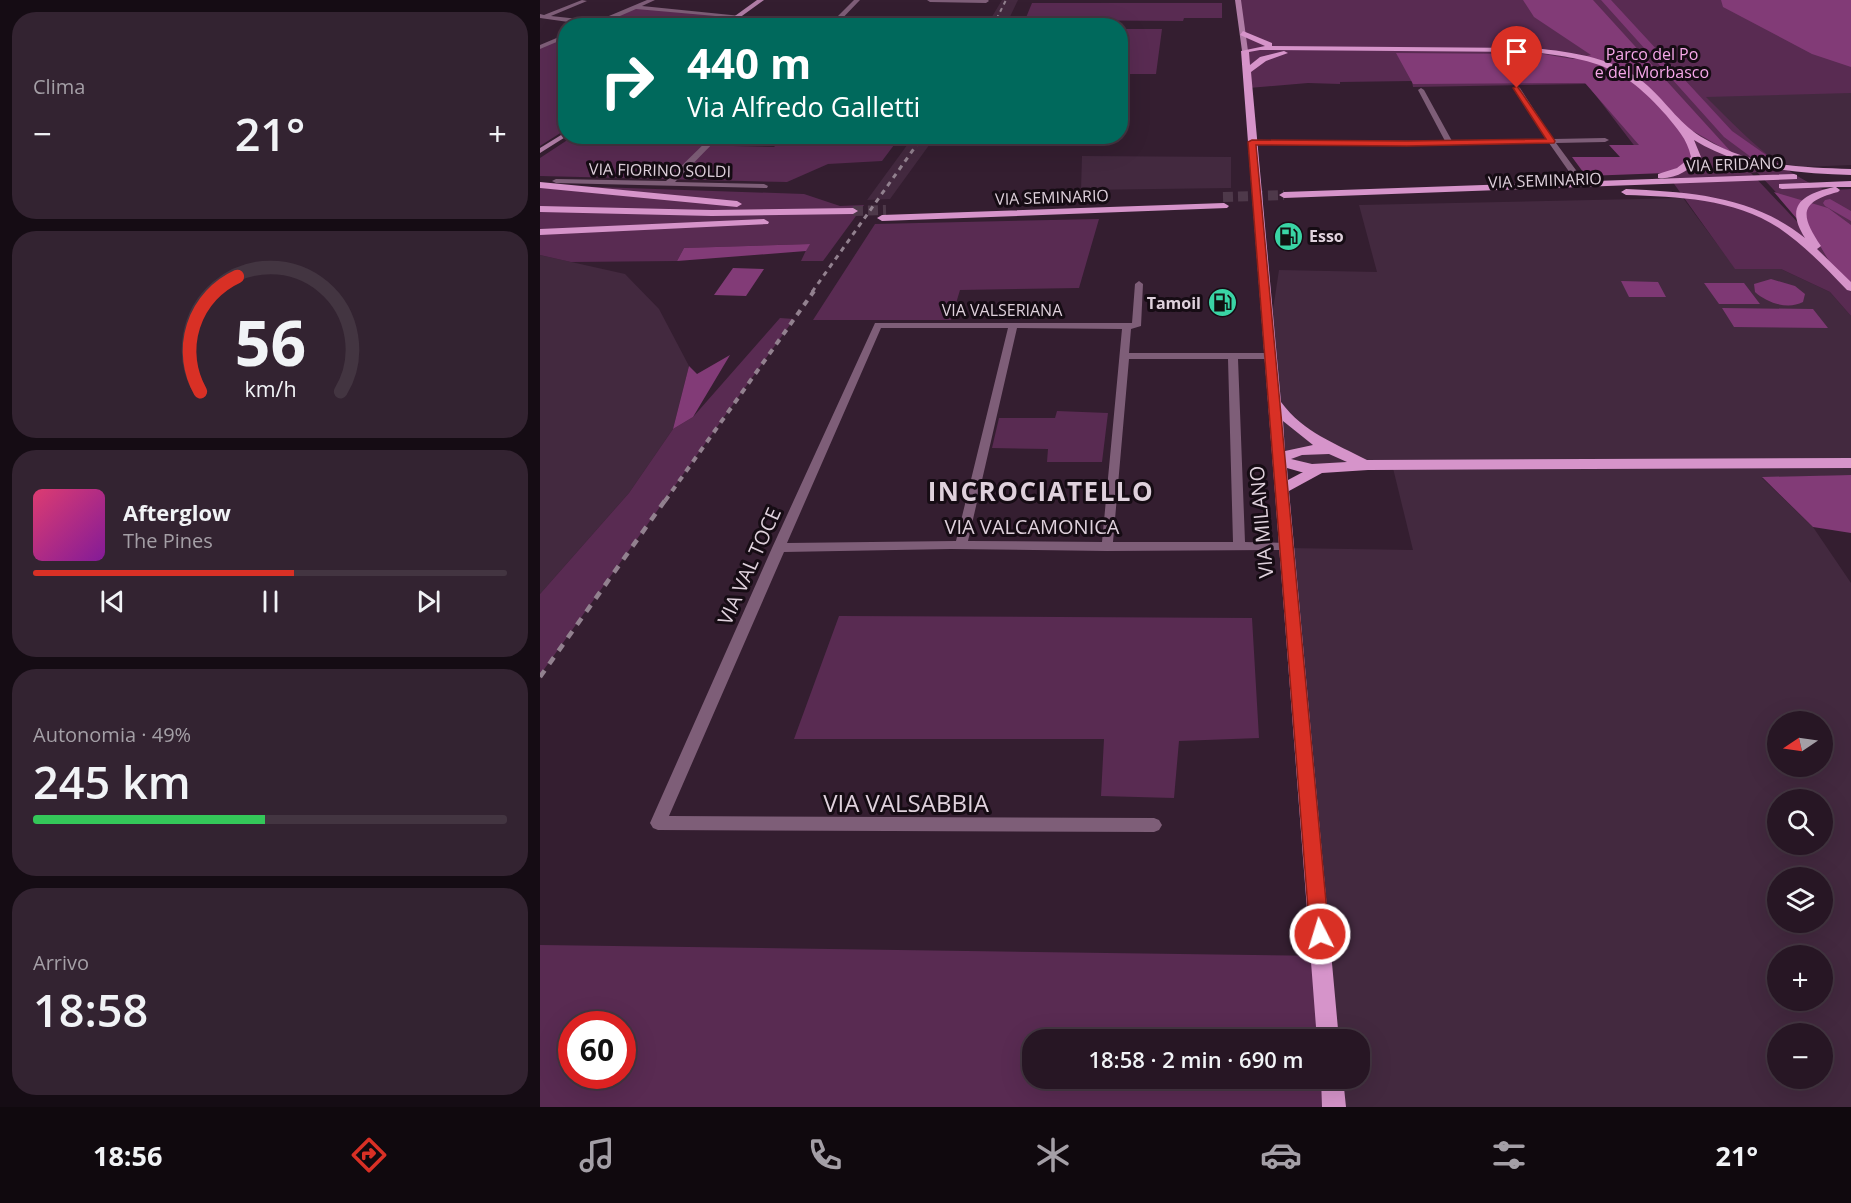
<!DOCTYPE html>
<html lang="it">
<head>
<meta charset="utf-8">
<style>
  body { margin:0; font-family:"Open Sans",sans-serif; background:#332331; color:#f1f3f6; height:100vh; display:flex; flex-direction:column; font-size:22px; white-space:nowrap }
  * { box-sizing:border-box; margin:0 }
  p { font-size:20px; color:#a49fa6 }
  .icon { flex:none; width:33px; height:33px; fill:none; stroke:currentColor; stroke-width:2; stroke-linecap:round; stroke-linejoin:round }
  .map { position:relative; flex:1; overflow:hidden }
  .sheet { display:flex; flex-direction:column; gap:12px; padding:12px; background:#150c14; width:540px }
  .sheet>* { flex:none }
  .top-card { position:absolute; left:18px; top:18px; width:570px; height:126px; border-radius:24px; box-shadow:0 6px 24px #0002,0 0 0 2px #433541; background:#00695c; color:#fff; overflow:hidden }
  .needle { width:39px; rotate:257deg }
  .controls { position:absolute; left:1227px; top:711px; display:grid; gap:12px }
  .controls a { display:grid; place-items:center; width:66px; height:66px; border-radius:50%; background:#271624; box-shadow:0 6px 24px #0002,0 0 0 2px #433541; font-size:30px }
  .speed { position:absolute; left:18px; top:1011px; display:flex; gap:12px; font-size:30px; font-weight:700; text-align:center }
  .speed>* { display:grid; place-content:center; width:78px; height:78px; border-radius:50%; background:#271624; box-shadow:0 6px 24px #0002,0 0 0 2px #433541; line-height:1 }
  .speed .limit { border:9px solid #d22; background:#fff; color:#111 }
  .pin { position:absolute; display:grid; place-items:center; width:51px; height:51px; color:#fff; margin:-62px -26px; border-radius:50% 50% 50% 0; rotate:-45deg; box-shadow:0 0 6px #0007 }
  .pin .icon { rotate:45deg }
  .me { position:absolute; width:66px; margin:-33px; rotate:355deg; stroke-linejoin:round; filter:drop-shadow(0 0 4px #0008) }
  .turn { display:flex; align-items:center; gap:21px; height:126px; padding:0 30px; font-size:27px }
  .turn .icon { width:78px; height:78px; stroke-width:2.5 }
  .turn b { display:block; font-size:42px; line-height:51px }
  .big { font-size:45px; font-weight:600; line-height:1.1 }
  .sheet .card { flex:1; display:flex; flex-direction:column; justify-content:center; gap:9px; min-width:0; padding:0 21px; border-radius:24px; background:#332331 }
  .sheet .dial { align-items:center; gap:0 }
  .dial svg { height:156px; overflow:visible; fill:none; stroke:#433541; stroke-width:7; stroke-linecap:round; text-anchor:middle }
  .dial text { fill:#f1f3f6; stroke:none }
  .song { display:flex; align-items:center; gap:18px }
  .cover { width:72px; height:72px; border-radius:9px; background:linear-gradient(135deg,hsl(340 70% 55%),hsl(290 70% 35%)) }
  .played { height:6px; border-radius:3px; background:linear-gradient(90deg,#d93025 55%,#433541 55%) }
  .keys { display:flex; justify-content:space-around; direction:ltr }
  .heat { display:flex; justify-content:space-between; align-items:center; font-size:33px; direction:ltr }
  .charge { height:9px; border-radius:4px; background:linear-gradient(90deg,#34c759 49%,#433541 0) }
  .trip { position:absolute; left:482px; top:1029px; width:348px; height:60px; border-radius:24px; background:#271624; box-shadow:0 6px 24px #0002,0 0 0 2px #433541; font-weight:600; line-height:60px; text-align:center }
  .tabs { display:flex; height:96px; justify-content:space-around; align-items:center; background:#10090e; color:#a49fa6 }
  .tabs .icon { width:42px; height:42px }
  .tabs .current { color:#d93025 }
  .tabs b { font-size:27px; color:#f1f3f6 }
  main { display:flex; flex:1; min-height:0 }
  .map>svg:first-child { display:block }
  .built { fill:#43293f; fill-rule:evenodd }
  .green { fill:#592b52; fill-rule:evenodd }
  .forest { fill:#823b77 }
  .water { fill:#7e3874 }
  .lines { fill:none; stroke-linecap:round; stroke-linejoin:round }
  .canal { fill:#7e3874; fill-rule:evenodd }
  .primary-tunnel { stroke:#4e394a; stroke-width:10; stroke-dasharray:10 5; stroke-linecap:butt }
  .street { fill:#7e5e78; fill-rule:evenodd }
  .secondary { fill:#b07da6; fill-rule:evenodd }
  .primary { fill:#d694ca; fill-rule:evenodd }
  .rail-far3 { stroke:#92818f; stroke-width:2; stroke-dasharray:4 4; stroke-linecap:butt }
  .rail-far2 { stroke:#92818f; stroke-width:3; stroke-dasharray:5 5; stroke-linecap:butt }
  .rail-far1 { stroke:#92818f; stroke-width:4; stroke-dasharray:6 6; stroke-linecap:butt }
  .rail { stroke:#92818f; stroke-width:4.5; stroke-dasharray:8 8; stroke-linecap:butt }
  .route { fill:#d93025; stroke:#8d1f18; stroke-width:1.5 }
  .labels { text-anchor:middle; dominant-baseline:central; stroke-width:6; stroke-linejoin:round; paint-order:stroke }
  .far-park-label { font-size:16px; fill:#f6a7e8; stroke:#160c14 }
  .far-street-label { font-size:16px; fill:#dfd1dc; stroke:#160c14 }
  .far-poi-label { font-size:16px; font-weight:bold; fill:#dfd1dc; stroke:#160c14; text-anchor:start }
  .street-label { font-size:20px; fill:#dfd1dc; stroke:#160c14 }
  .near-street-label { font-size:24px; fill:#dfd1dc; stroke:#160c14 }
  .district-label { font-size:26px; font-weight:bold; letter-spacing:1.5px; fill:#dfd1dc; stroke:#160c14 }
</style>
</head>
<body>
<main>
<section class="sheet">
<div class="card"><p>Clima</p>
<div class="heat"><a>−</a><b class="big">21°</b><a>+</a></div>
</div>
<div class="card dial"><svg viewBox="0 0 100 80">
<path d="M14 69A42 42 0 1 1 86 69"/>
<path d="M14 69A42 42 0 0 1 33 10" stroke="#d93025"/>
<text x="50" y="56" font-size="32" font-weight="700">56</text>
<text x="50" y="72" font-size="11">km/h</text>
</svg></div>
<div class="card">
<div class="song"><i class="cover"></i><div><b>Afterglow</b><p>The Pines</p></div></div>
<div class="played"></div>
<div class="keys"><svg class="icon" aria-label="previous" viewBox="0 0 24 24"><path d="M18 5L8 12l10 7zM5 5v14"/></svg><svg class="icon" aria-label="pause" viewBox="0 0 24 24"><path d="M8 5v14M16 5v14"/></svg><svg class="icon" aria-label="next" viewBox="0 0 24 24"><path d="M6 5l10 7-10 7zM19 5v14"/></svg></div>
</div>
<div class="card"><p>Autonomia · 49%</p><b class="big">245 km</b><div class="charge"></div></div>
<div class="card"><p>Arrivo</p><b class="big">18:58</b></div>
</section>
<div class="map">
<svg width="1311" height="1107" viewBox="0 0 1311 1107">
  <rect width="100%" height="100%" fill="#341e30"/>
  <!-- built -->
  <path class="built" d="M 462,0 L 478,0 L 466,25 L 447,25 Z
    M 1053,0 L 1311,83 L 1311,165 L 1262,167 L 1193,154 Z
    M 373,137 L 395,137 L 350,199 L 327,200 Z
    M 542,156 L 691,157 L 691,188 L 541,190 Z
    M 1143,198 L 1195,268 L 1241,269 L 1290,292 L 1311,316 L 1311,475 L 1222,478 L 1273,527 L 1311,583 L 1311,1107 L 803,1107 L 800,1079 L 819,1078 L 819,1040 L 797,1039 L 747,548 L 873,550 L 852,464 L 741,468 L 729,336 L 739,270 L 837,272 L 819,205 ZM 1238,722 L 1282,722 L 1282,766 L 1238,766 ZM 1238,800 L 1282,800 L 1282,844 L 1238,844 ZM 1238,878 L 1282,878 L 1282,922 L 1238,922 ZM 1238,956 L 1282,956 L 1282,1000 L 1238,1000 ZM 1238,1034 L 1282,1034 L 1282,1078 L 1238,1078 Z
    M 0,255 L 85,274 L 119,309 L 149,366 L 133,429 L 89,493 L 0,594 Z"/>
  <!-- green -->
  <path class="green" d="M 698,0 L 1311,0 L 1311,93 L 1166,97 C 1200,131 1238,171 1283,189 C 1291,191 1303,189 1311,189 L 1311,272 L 1217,172 L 1211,173 L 1280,246 L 1293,268 L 1311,284 L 1311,316 L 1290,292 L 1241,269 L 1195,269 L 1127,174 L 1121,174 L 1093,144 L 1047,84 L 873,87 L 872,81 L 800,82 L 800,84 L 768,83 L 709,88 Z
    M 492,3 L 682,3 L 682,18 L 644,18 L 643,21 L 485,20 Z
    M 95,8 L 195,16 L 183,25 L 51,26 Z
    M 581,29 L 622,29 L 616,74 L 581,74 Z
    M 25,36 L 25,130 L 0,146 L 0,47 Z
    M 32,137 L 118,137 L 110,144 L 234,147 L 244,137 L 360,137 L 342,161 L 288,164 L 247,182 L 0,176 L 0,158 Z
    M 0,185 L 264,194 L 300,206 L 324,205 L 283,261 L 261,261 L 269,244 L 144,248 L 137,261 L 31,262 L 0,255 Z
    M 559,219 L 539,288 L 420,290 L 411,320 L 273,320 L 335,224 Z
    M 240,318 L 254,319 L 0,675 L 0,594 L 89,493 L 133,429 L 153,417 Z
    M 517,411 L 568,413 L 562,462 L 507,462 L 508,449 L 452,448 L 459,418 L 515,418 Z
    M 299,616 L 712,618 L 719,738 L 639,741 L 634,798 L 561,796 L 564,739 L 254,739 Z
    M 0,945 L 789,956 L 797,1039 L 492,1040 L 492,1078 L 800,1079 L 803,1107 L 0,1107 ZM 32,1024 L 82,1024 L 82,1076 L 32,1076 Z"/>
  <!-- forest -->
  <path class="forest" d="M 983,0 L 1053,0 L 1193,154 L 1153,131 L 1155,156 L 1144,165 L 1126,173 L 1046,176 L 1032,157 L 1080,157 L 1069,145 L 1099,145 L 1045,83 L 873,84 L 856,53 L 1003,54 L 1033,59 L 1051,55 L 994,17 Z
    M 1181,0 L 1311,0 L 1311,67 L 1272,54 L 1183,7 Z
    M 1234,192 L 1288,208 L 1311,225 L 1311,284 L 1293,268 L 1280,246 Z
    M 270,244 L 266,251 L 137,261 L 144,248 Z
    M 193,268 L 224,269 L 206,296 L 174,295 Z
    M 190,355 L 153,417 L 133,429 L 149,366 L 157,374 Z
    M 1311,475 L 1311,533 L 1273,527 L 1222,477 Z"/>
  <!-- water -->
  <path class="water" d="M 1231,279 L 1255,286 L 1265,294 L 1263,302 C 1248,310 1227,303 1215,292 L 1214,284 Z
    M 1081,281 L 1118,282 L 1126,297 L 1089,297 Z
    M 1164,283 L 1204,283 L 1220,304 L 1179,304 Z
    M 1182,308 L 1273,309 L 1288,328 L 1194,327 Z"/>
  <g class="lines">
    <!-- canal -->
    <path class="canal" d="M 1061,0 L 1071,0 L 1192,131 L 1229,157 L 1230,160 L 1229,163 L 1219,163 L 1184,137 Z
      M 1290,199 L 1311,211 L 1311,221 L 1285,206 L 1283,203 L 1285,200 Z"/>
    <!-- primary-tunnel -->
    <path class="primary-tunnel" d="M 683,197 L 744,195
      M 313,211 L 346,210"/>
    <!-- street -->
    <path class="street" d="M 42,0 L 47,1 L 11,16 L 57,21 L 107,0 L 115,0 L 102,6 L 201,16 L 198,18 L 96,9 L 57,26 L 0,18 L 0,14 L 4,15 Z
      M 314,0 L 320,0 L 295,26 L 288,26 Z
      M 387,0 L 448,0 L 449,1 L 446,3 L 390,2 Z
      M 26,34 L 26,38 L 0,49 L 0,45 Z
      M 977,86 L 980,88 L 1013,139 L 1065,138 L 1069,140 L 1065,142 L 1016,143 L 1044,181 L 1043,183 L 1037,183 L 1009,143 L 867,146 L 712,144 L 708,142 L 712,140 L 905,141 L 878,90 L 881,88 L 884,90 L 912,141 L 1006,139 L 974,88 Z
      M 172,136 L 180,136 L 135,182 L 224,184 L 228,186 L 227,188 L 16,183 L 12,181 L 16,179 L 126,181 Z
      M 599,281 L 603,284 L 601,326 L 591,329 L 589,353 L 731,353 L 736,356 L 731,359 L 698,359 L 705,542 L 747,543 L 751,544 L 753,547 L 751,550 L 567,551 L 411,549 L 244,552 L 129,816 L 614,818 L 619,820 L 622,825 L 619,830 L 614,832 L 118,830 L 113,828 L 110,823 L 232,548 L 335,323 L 592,323 L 595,284 ZM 341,328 L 468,328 L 416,541 L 247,543 ZM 477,328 L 582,329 L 562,542 L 428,541 ZM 589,359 L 688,359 L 693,542 L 573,542 Z"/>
    <!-- secondary -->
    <path class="secondary" d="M 217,0 L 224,0 L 188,26 L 181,26 Z
      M 695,0 L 701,0 L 708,51 L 705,53 L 702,51 Z
      M 26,132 L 27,136 L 0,153 L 0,148 Z"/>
    <!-- primary -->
    <path class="primary" d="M 703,31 L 732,43 L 732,46 L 993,48 C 1033,52 1078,58 1108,86 C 1128,104 1141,126 1165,139 C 1211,166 1260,167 1311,169 L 1311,175 C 1256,173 1203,170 1154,140 L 1161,157 C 1151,170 1134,180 1118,178 L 1118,174 L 1137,168 L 1151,157 C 1147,138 1137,129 1126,115 C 1083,66 1056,60 993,52 L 720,50 L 709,52 L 710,65 L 720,57 L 744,51 L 748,53 L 726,61 L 711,72 L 741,402 C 764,433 795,443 827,460 L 1311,458 L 1311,468 L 828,470 L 782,473 L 749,491 L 799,1040 L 777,1040 L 701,51 L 725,46 L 700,35 ZM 743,421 L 773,445 L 745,451 ZM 789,454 L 807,462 L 772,464 L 751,459 L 762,455 ZM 747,468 L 761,472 L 763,472 L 748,480 Z
      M 1254,174 L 1257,175 L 1257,179 L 744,198 L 739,195 L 744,192 Z
      M 1311,181 L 1311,187 L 1296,187 L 1300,190 L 1298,192 C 1259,202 1260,215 1281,246 L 1277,249 L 1311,282 L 1311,291 L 1307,290 C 1286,268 1264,245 1239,228 C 1193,198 1138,197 1086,195 L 1081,192 L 1086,189 C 1150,192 1213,196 1265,238 C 1244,205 1263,194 1294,187 L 1242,189 L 1239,188 L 1239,184 Z
      M 0,182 L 197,201 L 202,204 L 197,207 L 0,188 Z
      M 684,203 L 689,206 L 687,208 L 342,221 L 337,218 L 342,215 Z
      M 0,206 L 172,210 L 313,208 L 318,211 L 313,214 L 172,216 L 0,212 Z
      M 224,219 L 229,222 L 228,224 L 0,235 L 0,229 Z
      M 781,1078 L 803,1078 L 806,1107 L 782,1107 Z"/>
    <!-- rail-far3 -->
    <path class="rail-far3" d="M 453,26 L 466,0"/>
    <!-- rail-far2 -->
    <path class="rail-far2" d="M 272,292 L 383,136"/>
    <!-- rail-far1 -->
    <path class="rail-far1" d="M 125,501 L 274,291"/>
    <!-- rail -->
    <path class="rail" d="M 0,677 L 126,499"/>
  </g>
  <!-- route -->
  <path class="route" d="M 977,86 L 1015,141 L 1014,143 L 867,146 L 716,145 L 789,934 L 786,941 L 780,943 L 773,941 L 770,934 L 708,142 L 712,140 L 867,141 L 1006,139 L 973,88 Z"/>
  <!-- icons -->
  <defs>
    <symbol id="fuel-disc" viewBox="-11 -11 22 22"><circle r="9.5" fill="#3ad4a5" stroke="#160c14"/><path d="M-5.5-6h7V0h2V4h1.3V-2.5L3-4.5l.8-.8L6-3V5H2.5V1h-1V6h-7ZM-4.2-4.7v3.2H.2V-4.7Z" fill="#111"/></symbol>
  </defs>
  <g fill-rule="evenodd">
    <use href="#fuel-disc" x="732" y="220" width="33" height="33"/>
    <use href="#fuel-disc" x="666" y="286" width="33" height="33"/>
  </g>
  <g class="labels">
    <!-- far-park labels -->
    <g class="far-park-label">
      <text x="1112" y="54">Parco del Po<tspan x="1112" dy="18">e del Morbasco</tspan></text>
    </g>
    <!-- far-street labels -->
    <g class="far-street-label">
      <text transform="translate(1195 164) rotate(-2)">VIA ERIDANO</text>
      <text transform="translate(120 170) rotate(1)">VIA FIORINO SOLDI</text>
      <text transform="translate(1005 180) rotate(-2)">VIA SEMINARIO</text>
      <text transform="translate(512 197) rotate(-2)">VIA SEMINARIO</text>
      <text x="462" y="310">VIA VALSERIANA</text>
    </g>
    <!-- far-poi labels -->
    <g class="far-poi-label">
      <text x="769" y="236">Esso</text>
      <text x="661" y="303" text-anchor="end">Tamoil</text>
    </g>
    <!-- street labels -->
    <g class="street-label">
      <text transform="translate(721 522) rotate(-95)">VIA MILANO</text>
      <text x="492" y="526">VIA VALCAMONICA</text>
      <text transform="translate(209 566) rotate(-66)">VIA VAL TOCE</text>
    </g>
    <!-- near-street labels -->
    <g class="near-street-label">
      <text x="366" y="802">VIA VALSABBIA</text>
    </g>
    <!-- district labels -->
    <g class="district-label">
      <text x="501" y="491">INCROCIATELLO</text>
    </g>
  </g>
</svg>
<div class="controls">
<a><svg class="needle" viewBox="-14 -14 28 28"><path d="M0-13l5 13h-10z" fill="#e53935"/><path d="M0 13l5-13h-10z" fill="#a49fa6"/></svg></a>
<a><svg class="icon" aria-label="search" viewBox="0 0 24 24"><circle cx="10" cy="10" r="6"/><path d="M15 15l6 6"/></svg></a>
<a><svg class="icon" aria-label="layers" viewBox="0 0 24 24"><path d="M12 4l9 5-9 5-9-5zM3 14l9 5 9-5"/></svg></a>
<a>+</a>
<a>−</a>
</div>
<div class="speed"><div class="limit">60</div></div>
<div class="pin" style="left:977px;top:88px;background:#d93025"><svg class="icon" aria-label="arrive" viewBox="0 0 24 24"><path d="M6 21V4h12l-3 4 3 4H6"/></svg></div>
<svg class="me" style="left:780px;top:934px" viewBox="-20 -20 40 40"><circle r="17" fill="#d93025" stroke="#fff" stroke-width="3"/><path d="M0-11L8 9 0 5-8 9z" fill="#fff"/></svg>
<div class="trip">18:58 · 2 min · 690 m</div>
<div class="top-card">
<div class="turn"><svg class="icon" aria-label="right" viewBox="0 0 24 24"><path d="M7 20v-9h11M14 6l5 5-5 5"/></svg><div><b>440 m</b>Via Alfredo Galletti</div></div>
</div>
</div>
</main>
<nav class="tabs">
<b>18:56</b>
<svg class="icon current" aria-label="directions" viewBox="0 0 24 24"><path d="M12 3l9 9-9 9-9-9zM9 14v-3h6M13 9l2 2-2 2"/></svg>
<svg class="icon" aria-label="music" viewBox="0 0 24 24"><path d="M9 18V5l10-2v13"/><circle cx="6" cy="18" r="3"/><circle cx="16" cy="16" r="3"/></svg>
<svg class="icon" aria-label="phone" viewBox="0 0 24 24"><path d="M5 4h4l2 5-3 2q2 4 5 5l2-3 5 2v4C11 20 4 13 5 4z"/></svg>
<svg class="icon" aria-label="climate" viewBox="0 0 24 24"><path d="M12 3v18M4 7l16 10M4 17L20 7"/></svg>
<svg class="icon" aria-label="car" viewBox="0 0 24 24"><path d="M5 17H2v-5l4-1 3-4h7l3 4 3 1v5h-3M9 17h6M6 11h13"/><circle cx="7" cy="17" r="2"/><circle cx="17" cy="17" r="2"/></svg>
<svg class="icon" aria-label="filters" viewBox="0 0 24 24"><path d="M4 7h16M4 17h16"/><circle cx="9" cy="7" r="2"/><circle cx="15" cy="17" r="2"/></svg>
<b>21°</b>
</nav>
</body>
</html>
